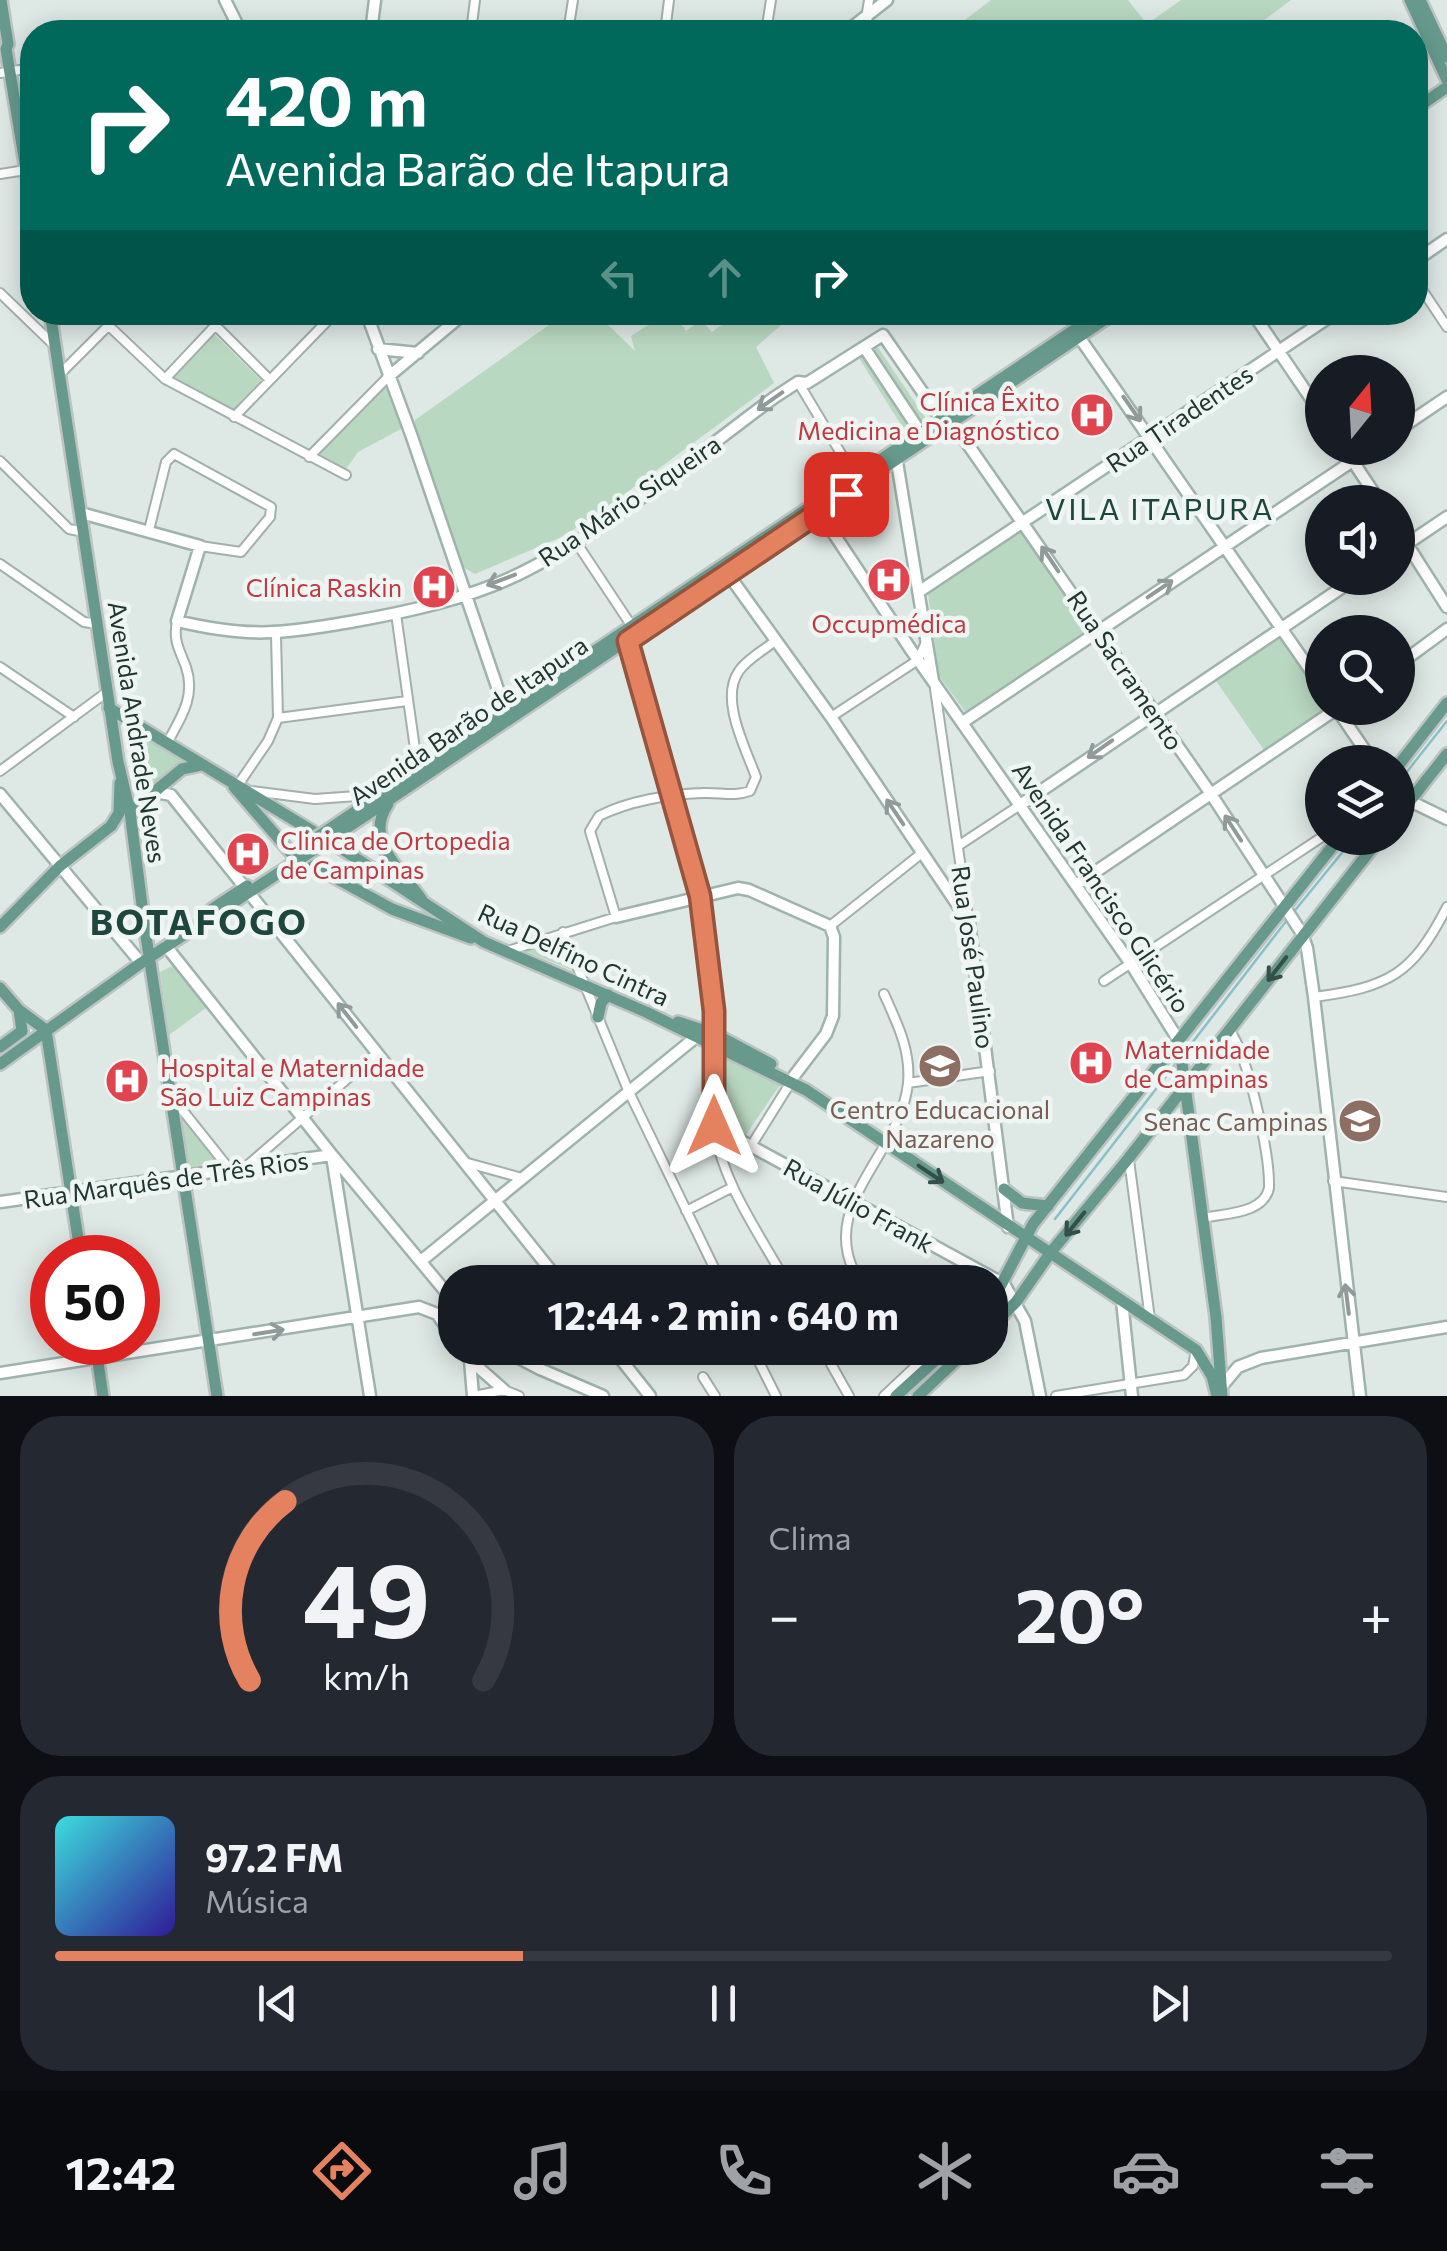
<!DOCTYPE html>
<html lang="pt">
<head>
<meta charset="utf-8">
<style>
  body { margin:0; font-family:Commissioner,sans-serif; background:#242831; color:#f1f3f6; height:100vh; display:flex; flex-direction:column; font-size:38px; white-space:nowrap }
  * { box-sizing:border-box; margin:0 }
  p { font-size:32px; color:#9ea1a6 }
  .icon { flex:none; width:55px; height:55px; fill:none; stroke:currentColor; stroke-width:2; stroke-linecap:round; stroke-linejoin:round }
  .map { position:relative; height:1396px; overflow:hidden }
  .drawer { display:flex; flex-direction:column; gap:20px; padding:20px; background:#0d0f14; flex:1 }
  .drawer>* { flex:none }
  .hud { position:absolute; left:20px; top:20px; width:1408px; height:305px; border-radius:40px; box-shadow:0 5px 25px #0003; background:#00695c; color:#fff; overflow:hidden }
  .needle { width:65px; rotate:18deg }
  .controls { position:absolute; left:1305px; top:355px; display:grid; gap:20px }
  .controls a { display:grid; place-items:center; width:110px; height:110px; border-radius:50%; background:#171b24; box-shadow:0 5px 25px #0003; font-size:50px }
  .speed { position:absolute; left:30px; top:1235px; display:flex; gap:20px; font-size:50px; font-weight:700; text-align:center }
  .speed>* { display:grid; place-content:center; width:130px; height:130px; border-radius:50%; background:#171b24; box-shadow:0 5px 25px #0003; line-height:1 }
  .speed .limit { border:15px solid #d22; background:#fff; color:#111 }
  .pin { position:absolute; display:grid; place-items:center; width:85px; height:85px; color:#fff; margin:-42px; border-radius:20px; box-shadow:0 5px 15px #0006 }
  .me { position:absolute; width:110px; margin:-55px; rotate:0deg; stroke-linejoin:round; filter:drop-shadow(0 0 8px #0008) }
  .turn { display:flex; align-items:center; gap:35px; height:210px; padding:0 40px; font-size:45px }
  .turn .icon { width:130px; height:130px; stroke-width:2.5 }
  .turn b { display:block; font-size:70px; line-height:85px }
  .lanes { display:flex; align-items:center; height:95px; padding:0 40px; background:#0003; justify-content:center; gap:50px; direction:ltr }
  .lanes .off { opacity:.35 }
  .big { font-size:75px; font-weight:700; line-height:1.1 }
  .drawer .tile { flex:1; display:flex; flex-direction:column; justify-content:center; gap:15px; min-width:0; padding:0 35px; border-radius:40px; background:#242831 }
  .drawer .dial { align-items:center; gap:0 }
  .dial svg { height:260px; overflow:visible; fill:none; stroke:#363941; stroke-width:7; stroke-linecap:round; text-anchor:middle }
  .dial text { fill:#f1f3f6; stroke:none }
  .song { display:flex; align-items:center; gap:30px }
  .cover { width:120px; height:120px; border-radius:15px; background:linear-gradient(135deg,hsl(180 70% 55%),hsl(250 70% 35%)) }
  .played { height:10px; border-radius:5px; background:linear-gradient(90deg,#e48260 35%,#363941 35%) }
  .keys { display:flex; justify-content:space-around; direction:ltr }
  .heat { display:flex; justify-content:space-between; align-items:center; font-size:55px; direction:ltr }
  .drawer .tiles { flex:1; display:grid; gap:20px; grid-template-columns:1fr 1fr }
  .tile:last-child { grid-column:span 2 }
  .trip { position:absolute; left:438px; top:1265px; width:570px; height:100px; border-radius:40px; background:#171b24; box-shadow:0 5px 25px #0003; font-weight:700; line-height:100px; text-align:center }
  .dock { display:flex; height:160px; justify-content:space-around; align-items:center; background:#090b0e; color:#9ea1a6 }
  .dock .icon { width:70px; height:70px }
  .dock .selected { color:#e48260 }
  .dock b { font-size:45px; color:#f1f3f6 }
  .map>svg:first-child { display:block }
  .green { fill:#b9d8c1 }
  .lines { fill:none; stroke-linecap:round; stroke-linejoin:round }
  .stream { stroke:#8bbfc9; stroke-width:2.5 }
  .street-casing { stroke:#a2afab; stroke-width:12 }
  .secondary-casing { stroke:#9fb3ac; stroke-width:15 }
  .primary-casing { stroke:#bcc3c1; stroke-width:16 }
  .street { stroke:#fff; stroke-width:8 }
  .secondary { stroke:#fff; stroke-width:10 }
  .primary { stroke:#679a8d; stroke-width:11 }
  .primary-bridge-casing { stroke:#bcc3c1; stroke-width:16; stroke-linecap:butt }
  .primary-bridge { stroke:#679a8d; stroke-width:11 }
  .oneway { stroke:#909a98 }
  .oneway2 { stroke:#324f48 }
  .route-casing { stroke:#94543e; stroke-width:25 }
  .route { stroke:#e48260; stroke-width:18 }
  .labels { text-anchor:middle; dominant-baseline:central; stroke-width:9; stroke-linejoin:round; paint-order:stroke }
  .health-label { font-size:25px; fill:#be3a42; stroke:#eef5f2; text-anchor:start }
  .street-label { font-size:25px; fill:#213631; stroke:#eef5f2 }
  .education-label { font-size:25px; fill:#785e54; stroke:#eef5f2 }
  .quarter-label { font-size:30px; letter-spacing:2.5px; fill:#1f463d; stroke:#eef5f2 }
  .district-label { font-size:35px; font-weight:bold; letter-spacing:2.5px; fill:#1f463d; stroke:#eef5f2 }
</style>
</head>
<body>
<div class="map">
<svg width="1447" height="1396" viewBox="0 0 1447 1396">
  <rect width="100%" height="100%" fill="#dee8e4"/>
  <!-- green -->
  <path class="green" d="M 991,0 L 1128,0 L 1147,24 L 1181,0 L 1291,0 L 1248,32 L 949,32 Z
    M 566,313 L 596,313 L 635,351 L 631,336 L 667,313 L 673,313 L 686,331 L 701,320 L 712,332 L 739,313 L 795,313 L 756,347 L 774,383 L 588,521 L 559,538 L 475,574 L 461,566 L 412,437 L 415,420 Z
    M 214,334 L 261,380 L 232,411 L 172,377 Z
    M 875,343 L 927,420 L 907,434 L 857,355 Z
    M 389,382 L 403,428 L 358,452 L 346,469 L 318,455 Z
    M 1022,529 L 1090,629 L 966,713 L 939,676 L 928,594 Z
    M 1280,634 L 1322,693 L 1322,708 L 1329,708 L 1264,750 L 1214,678 Z
    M 133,728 L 178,753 L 182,765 L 142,798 L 138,797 L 127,733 Z
    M 560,940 L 572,970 L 523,950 Z
    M 176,964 L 210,1005 L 169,1035 L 160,972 Z
    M 721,1050 L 782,1082 L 745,1136 L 724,1124 Z
    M 181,1115 L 225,1169 L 190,1172 Z"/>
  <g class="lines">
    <!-- stream -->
    <path class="stream" d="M 1398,783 L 1447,721
      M 1292,914 L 1354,838
      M 1185,1052 L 1287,920
      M 1055,1219 L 1177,1062"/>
    <defs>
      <path id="street" d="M 869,0 L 866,19 L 877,32
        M 471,32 L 475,0
        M 568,32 L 573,0
        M 665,32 L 669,0
        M 766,32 L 771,0
        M 0,73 L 32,68
        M 0,174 L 32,169
        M 1415,279 L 1447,327
        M 0,293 L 54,345
        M 215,325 L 270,380
        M 109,326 L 165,379 L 346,475
        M 61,373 L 122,312
        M 165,379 L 228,312
        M 798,382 L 855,477
        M 234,417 L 336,312
        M 309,457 L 388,377
        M 0,461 L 69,529 L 84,532
        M 149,530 L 166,462 L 174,454 L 271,507 L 270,517 L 241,552 L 200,546
        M 576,542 L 633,628
        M 0,564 L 84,622 L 97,624
        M 396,614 L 418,770
        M 0,667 L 74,717
        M 935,689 L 968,917
        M 831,717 L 918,660 L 926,642
        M 278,718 L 407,701
        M 167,743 C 181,718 196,696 186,667 C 179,648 173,641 177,621
        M 0,771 L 107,692
        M 238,785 L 268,741 L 278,718 L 276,635
        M 252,791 L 315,799 L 357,796 L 369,803
        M 958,846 L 1020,805
        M 830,926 L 922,853
        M 563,932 L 628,1090 L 721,1282
        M 508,951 L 616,917 L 590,831 L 599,816 C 628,801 670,794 702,793 C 720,792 734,797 750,791 L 756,777 C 746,749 719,699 739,671 C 747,659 764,650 775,641
        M 1104,981 L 1322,837
        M 1314,997 C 1389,987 1412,975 1447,907
        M 908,1083 L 990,1071
        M 172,1097 L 231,1171
        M 714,1126 C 722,1183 759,1233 786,1282
        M 751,1146 L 791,1082
        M 1129,1160 L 1150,1319
        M 464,1162 L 522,1178
        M 248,1165 L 377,1053
        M 1333,1181 L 1447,1197
        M 686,1211 L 733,1187
        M 1203,1218 C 1225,1213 1264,1214 1269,1188 C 1270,1153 1248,1056 1229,1029
        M 860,1282 C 812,1208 901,1155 908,1083 C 911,1050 897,1023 884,994
        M 752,1348 L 776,1396
        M 822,1348 L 849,1396
        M 703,1377 L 715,1396
        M 474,1396 L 504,1390 L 519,1396
        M 884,1396 L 935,1348
        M 1056,1396 L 1184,1375 L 1193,1366 L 1196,1350"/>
      <path id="secondary" d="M 225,0 L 241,32
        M 371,32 L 375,0
        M 846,32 L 887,0
        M 1415,261 L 1447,239
        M 366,312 L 412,437 L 508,719
        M 1252,312 L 1322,415
        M 1075,331 L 1322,687
        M 864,347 L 921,433
        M 378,349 L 418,353
        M 388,377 L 466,312
        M 1398,430 L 1447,397
        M 1344,448 L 1380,502
        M 896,456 L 933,681
        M 81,513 L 200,546 L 177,621 C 249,638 279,634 350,622 C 408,612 472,598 525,571 C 615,525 693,457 775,397 L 798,382 L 807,383 L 883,335 L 941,419 L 953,423 L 1211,794 L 1301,932 L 1307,948 L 1314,997 L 1360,1396
        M 820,513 L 911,650 L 1131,964 L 1179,1041
        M 1398,530 L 1447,607
        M 1398,550 L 1447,517
        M 723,567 L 831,717 L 969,922 L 1008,1227
        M 920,591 L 1337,312
        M 628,641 L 701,896 L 715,1034
        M 1398,665 L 1447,629
        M 1336,708 L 1373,762
        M 963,722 L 1372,448
        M 155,792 L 171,795 L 560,1282
        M 0,794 L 141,963
        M 1410,801 L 1447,819
        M 1020,805 L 1356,578
        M 1076,885 L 1338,708
        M 616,917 L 738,888 L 749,890 L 830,926 L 834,937 L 833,1016 L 826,1034 L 794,1076
        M 166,946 L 332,1155 L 455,1303
        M 714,1045 L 714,1126 L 1004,1284 L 1025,1321 L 1040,1396
        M 332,1156 L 370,1396
        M 0,1202 L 332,1155
        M 421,1261 L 696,1037
        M 1122,1301 L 1132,1396
        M 461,1348 L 470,1360 L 504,1390
        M 500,1348 L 540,1369 L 603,1396
        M 612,1348 L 650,1396
        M 0,1373 L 419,1307 L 437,1314 L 455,1340
        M 1222,1386 L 1238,1367 L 1261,1358 L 1447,1327
        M 473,1396 L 470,1360 L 475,1348"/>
      <path id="primary" d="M 1,0 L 8,44 L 6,49 L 32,205
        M 1410,0 L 1447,80
        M 1420,0 L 1447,57
        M 1415,109 L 1447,87
        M 50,312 L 118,762 L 130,812 L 146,936 L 217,1396
        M 109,708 L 342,849 L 484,942 L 646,1012 L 806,1090 L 1196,1350 L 1212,1376 L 1217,1396
        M 1398,766 L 1447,703
        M 234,787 L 292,854 L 392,909 L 471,938
        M 388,804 C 363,841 402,871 422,900
        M 359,809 L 1101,312
        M 130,812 L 182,769 L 201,765
        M 365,816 L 1116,312
        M 1398,816 L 1447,754
        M 212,909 L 247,886
        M 0,927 L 60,866 L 111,826 L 119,813 L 120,783
        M 0,988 L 19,1010 L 46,1030 L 81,1258
        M 598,1017 L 601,1003 L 608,995
        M 678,1022 L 715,1034 L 771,1064
        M 1179,1041 L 1216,1317 L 1222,1396
        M 0,1047 L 22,1031 L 19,1010
        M 0,1064 L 141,963 L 300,859
        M 1004,1189 L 1022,1203 L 1048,1206
        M 990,1306 L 1033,1224 L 1339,838
        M 990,1328 L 1016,1302 L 1051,1252 L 1128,1159 L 1380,838
        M 95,1342 L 103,1396
        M 896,1396 L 949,1348
        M 918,1396 L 969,1348"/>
    </defs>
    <!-- street casing -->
    <use href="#street" class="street-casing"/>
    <!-- secondary casing -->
    <use href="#secondary" class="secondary-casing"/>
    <!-- primary casing -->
    <use href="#primary" class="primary-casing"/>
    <!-- street -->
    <use href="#street" class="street"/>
    <!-- secondary -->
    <use href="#secondary" class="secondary"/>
    <!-- primary -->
    <use href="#primary" class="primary"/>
    <defs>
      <path id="primary-bridge" d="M 292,854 L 359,809
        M 300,859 L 365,816"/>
    </defs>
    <!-- primary-bridge casing -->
    <use href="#primary-bridge" class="primary-bridge-casing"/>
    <!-- primary-bridge -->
    <use href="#primary-bridge" class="primary-bridge"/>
  </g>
  <!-- one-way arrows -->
  <defs><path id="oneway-shaft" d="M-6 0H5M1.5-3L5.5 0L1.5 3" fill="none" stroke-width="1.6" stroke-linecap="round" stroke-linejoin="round" transform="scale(2.5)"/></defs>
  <g class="oneway">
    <use href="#oneway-shaft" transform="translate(770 401) rotate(145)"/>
    <use href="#oneway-shaft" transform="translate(1132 409) rotate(55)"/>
    <use href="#oneway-shaft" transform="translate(1050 559) rotate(-124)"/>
    <use href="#oneway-shaft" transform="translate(501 580) rotate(159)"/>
    <use href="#oneway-shaft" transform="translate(1160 589) rotate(-34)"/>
    <use href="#oneway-shaft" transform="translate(1100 749) rotate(145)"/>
    <use href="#oneway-shaft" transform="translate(895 812) rotate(-124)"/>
    <use href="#oneway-shaft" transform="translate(1233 828) rotate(-123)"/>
    <use href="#oneway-shaft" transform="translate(347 1015) rotate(-128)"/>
    <use href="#oneway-shaft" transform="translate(1347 1299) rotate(-97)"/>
    <use href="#oneway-shaft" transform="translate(269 1332) rotate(-9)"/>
  </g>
  <g class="oneway2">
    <use href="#oneway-shaft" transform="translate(1277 969) rotate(128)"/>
    <use href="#oneway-shaft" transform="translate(931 1174) rotate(34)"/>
    <use href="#oneway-shaft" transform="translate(1075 1224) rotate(129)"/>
  </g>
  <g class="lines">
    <defs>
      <path id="route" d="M 714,1126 L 714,1011 L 700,896 L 628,641 L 846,494"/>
    </defs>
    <!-- route casing -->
    <use href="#route" class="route-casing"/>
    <!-- route -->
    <use href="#route" class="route"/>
  </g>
  <!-- icons -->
  <defs>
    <symbol id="hospital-disc" viewBox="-11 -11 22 22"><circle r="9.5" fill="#e0444e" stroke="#eef5f2"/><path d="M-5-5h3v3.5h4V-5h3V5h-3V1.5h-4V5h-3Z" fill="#fff"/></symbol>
    <symbol id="university-disc" viewBox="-11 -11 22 22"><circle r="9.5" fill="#8d6e63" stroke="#eef5f2"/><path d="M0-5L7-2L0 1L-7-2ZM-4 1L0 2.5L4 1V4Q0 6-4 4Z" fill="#fff"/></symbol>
  </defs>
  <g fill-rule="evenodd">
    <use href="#hospital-disc" x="1067" y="390" width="50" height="50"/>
    <use href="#hospital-disc" x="864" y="555" width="50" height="50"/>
    <use href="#hospital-disc" x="409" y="562" width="50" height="50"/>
    <use href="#hospital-disc" x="223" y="829" width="50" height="50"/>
    <use href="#hospital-disc" x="1066" y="1038" width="50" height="50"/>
    <use href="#university-disc" x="915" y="1041" width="50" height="50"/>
    <use href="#hospital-disc" x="102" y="1056" width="50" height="50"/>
    <use href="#university-disc" x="1335" y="1096" width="50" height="50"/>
  </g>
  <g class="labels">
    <!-- health labels -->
    <g class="health-label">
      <text x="1060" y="401" text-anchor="end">Clínica Êxito<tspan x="1060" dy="29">Medicina e Diagnóstico</tspan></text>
      <text x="402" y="587" text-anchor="end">Clínica Raskin</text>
      <text x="889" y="623" text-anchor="middle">Occupmédica</text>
      <text x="280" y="840">Clinica de Ortopedia<tspan x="280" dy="29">de Campinas</tspan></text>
      <text x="1124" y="1049">Maternidade<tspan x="1124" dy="29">de Campinas</tspan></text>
      <text x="160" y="1067">Hospital e Maternidade<tspan x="160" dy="29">São Luiz Campinas</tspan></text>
    </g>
    <!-- street labels -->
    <g class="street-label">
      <text transform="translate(1179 418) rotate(-34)">Rua Tiradentes</text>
      <text transform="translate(629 500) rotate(-34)">Rua Mário Siqueira</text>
      <text transform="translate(1126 670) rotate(56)">Rua Sacramento</text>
      <text transform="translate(468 720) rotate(-34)">Avenida Barão de Itapura</text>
      <text transform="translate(138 732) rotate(81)">Avenida Andrade Neves</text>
      <text transform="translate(1102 887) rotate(56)">Avenida Francisco Glicério</text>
      <text transform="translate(574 954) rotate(25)">Rua Delfino Cintra</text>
      <text transform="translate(974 957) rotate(82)">Rua José Paulino</text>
      <text transform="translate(166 1179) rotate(-8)">Rua Marquês de Três Rios</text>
      <text transform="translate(859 1205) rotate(29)">Rua Júlio Frank</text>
    </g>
    <!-- education labels -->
    <g class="education-label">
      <text x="940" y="1109">Centro Educacional<tspan x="940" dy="29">Nazareno</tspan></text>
      <text x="1328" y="1121" text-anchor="end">Senac Campinas</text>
    </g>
    <!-- quarter labels -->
    <g class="quarter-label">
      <text x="1160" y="507">VILA ITAPURA</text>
    </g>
    <!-- district labels -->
    <g class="district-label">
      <text x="199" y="920">BOTAFOGO</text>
    </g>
  </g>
</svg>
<div class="controls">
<a><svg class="needle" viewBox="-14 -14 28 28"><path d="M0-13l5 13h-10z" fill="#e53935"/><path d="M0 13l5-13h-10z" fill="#9ea1a6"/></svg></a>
<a><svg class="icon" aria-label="sound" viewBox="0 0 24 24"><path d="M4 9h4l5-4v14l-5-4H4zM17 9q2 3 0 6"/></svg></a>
<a><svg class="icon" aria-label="search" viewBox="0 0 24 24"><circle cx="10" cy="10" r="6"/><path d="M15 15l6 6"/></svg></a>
<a><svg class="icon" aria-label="layers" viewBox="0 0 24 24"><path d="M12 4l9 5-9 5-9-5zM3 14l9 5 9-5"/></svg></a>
</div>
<div class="speed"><div class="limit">50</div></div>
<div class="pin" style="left:846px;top:494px;background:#d93025"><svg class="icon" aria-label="arrive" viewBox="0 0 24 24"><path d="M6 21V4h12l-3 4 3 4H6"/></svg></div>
<svg class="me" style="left:714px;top:1126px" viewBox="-20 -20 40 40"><path d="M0-17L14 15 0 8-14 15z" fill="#e48260" stroke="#fff" stroke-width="4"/></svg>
<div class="trip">12:44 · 2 min · 640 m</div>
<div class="hud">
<div class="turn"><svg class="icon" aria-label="right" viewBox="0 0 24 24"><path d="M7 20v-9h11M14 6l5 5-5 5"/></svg><div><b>420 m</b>Avenida Barão de Itapura</div></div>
<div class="lanes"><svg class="icon off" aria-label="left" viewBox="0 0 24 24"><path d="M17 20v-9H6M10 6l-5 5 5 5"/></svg><svg class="icon off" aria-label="ahead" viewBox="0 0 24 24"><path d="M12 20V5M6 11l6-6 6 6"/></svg><svg class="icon" aria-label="right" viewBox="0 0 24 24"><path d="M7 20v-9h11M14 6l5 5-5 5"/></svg></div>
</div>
</div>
<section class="drawer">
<div class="tiles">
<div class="tile dial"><svg viewBox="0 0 100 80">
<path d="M14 69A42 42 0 1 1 86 69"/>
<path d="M14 69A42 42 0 0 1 25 14" stroke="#e48260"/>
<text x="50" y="56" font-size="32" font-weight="700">49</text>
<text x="50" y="72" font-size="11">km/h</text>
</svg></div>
<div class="tile"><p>Clima</p>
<div class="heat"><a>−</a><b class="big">20°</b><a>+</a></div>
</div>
<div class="tile">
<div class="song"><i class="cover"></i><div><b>97.2 FM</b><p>Música</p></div></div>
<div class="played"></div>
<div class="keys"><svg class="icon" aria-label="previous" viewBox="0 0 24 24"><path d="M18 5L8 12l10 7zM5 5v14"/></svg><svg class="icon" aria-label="pause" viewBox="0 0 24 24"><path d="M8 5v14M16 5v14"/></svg><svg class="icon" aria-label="next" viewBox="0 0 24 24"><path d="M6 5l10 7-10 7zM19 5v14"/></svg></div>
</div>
</div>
</section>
<nav class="dock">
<b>12:42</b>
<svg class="icon selected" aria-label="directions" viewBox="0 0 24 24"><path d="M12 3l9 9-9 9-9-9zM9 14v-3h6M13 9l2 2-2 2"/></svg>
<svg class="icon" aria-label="music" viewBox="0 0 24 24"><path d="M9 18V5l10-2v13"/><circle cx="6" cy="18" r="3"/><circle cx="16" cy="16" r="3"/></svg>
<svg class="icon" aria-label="phone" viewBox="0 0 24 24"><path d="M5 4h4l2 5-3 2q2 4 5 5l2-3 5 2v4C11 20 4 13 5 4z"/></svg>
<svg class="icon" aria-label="climate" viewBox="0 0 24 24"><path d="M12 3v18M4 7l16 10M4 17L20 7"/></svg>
<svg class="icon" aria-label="car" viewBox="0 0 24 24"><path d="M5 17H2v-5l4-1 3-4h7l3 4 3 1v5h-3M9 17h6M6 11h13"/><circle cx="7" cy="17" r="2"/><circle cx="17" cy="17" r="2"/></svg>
<svg class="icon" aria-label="filters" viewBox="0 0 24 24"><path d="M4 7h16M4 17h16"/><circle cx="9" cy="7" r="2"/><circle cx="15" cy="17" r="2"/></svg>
</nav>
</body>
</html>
